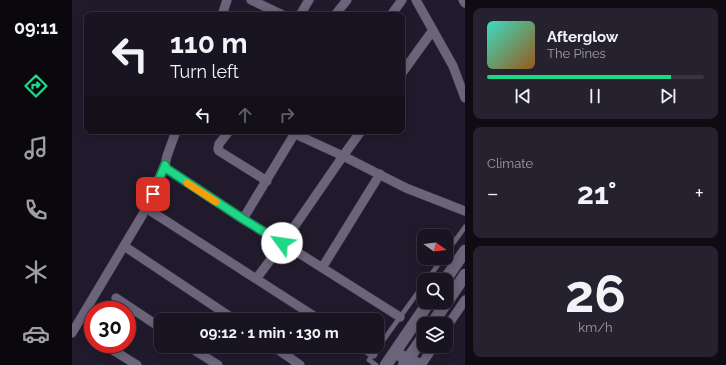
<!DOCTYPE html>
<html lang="en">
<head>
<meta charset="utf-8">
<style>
  body { margin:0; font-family:Raleway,sans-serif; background:#26212e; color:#f1f3f6; height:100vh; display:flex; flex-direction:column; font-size:15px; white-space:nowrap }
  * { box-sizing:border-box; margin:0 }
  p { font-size:13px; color:#9f9ea5 }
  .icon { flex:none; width:22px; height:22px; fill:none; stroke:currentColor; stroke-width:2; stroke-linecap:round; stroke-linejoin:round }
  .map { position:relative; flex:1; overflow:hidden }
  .details { display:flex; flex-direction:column; gap:8px; padding:8px; background:#0e0b12; width:261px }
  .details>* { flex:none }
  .banner { position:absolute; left:12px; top:12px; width:321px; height:122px; border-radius:8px; box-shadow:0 2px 10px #0003,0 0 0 1px #37333f; background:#191421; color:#f1f3f6; overflow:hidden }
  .needle { width:26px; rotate:104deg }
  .fabs { position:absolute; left:345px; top:229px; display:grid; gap:8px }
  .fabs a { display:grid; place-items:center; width:36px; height:36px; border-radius:8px; background:#191421; box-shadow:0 2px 10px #0003,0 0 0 1px #37333f; font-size:20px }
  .speed { position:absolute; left:12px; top:301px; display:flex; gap:8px; font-size:20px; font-weight:700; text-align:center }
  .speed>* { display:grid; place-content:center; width:52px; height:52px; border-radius:50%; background:#191421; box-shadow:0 2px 10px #0003,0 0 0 1px #37333f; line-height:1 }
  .speed .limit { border:6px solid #d22; background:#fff; color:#111 }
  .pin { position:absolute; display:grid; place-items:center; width:34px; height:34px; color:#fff; margin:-17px; border-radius:8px; box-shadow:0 2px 6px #0006 }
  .me { position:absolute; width:44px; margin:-22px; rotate:301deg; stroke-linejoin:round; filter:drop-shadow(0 0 3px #0008) }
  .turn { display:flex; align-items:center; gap:14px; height:84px; padding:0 20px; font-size:18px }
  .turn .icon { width:52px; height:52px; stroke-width:2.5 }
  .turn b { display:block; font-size:28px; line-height:34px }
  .lanes { display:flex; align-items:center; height:38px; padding:0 20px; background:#0003; justify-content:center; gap:20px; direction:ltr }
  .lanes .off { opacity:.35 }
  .big { font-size:30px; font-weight:700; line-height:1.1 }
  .details .widget { flex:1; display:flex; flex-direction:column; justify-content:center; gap:6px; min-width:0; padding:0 14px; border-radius:8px; background:#26212e }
  .details .dial { align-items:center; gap:0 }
  .dial b { font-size:52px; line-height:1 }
  .song { display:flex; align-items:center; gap:12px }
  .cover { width:48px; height:48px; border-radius:6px; background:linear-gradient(135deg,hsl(170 70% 55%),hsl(30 70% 35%)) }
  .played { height:4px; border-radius:2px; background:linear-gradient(90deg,#1ed888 85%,#37333f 85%) }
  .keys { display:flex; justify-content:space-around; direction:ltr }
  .heat { display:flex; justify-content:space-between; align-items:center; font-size:22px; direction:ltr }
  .trip { position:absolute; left:82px; top:313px; width:230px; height:40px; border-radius:8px; background:#191421; box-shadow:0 2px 10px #0003,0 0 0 1px #37333f; font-weight:700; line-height:40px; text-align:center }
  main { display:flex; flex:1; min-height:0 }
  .dock { display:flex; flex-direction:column; width:72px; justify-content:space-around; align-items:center; background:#0a080d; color:#9f9ea5 }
  .dock .icon { width:28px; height:28px }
  .dock .selected { color:#1ed888 }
  .dock b { font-size:18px; color:#f1f3f6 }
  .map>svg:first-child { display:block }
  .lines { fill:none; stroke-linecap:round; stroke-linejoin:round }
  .lane-casing { stroke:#373341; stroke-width:5.5 }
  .street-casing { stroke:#373341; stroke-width:10 }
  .secondary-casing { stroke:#373341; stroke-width:13 }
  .lane { stroke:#6b647a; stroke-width:4.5 }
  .street { stroke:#6b647a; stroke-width:9 }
  .secondary { stroke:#6b647a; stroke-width:12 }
  .route-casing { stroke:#148c58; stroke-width:10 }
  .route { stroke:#1ed888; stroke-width:7 }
  .slow { stroke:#f59e0b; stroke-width:7 }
</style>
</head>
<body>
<main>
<nav class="dock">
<b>09:11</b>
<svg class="icon selected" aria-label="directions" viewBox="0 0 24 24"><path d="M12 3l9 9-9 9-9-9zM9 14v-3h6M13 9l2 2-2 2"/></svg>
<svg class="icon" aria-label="music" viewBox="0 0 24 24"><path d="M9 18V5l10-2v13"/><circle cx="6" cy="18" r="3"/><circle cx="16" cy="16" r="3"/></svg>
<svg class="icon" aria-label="phone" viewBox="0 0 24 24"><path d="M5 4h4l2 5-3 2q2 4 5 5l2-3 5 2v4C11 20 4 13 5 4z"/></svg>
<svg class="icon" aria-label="climate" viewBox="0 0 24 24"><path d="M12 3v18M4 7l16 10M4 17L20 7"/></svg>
<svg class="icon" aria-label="car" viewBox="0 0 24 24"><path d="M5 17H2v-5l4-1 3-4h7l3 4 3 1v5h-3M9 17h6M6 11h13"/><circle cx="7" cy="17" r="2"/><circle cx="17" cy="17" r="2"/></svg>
</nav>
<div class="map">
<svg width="393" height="365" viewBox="0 0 393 365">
  <rect width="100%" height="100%" fill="#211a2c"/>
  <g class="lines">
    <defs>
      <path id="lane" d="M 374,253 L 393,227
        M 355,280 L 371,258
        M 304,365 L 297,360 L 352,284"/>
      <path id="street" d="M 179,0 L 211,15
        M 344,0 L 381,66 L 393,98
        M 391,0 L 393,3
        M 150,15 L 155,0
        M 228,15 L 237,0
        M 263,15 L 275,0
        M 319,15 L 330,0
        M 330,73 L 361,30
        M 157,131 L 147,144 L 146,149 L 147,151 L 195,181
        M 219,132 L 271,156 L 289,131
        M 93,165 L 95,169 L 171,219 L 211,243 L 184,279
        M 74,208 L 248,320
        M 171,219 L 223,133
        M 52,246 L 163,320
        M 250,268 L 308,174
        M 44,298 L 89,328
        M 328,317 L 211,243 L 271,156 L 334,188 L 393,211
        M 374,328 L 393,300
        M 0,333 L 71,214 L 93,165 L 95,156 L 104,131
        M 31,344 L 65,365
        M 116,346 L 146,365
        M 201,346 L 228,365
        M 289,346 L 301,354
        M 349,365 L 362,346"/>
      <path id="secondary" d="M 373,280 L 393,251
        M 360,324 L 393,275
        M 329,356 L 348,365
        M 314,365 L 357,302
        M 332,365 L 352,336"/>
    </defs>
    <!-- lane casing -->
    <use href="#lane" class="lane-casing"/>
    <!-- street casing -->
    <use href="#street" class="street-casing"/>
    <!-- secondary casing -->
    <use href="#secondary" class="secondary-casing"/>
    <!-- lane -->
    <use href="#lane" class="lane"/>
    <!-- street -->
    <use href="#street" class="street"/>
    <!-- secondary -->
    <use href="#secondary" class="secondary"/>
  </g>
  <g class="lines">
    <defs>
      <path id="route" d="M 81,194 L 93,165 L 95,169 L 171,219 L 210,243"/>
    </defs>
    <!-- route casing -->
    <use href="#route" class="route-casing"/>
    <!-- route -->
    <use href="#route" class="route"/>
    <!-- slow -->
    <path class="slow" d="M 115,183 L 144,202"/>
  </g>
</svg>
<div class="fabs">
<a><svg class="needle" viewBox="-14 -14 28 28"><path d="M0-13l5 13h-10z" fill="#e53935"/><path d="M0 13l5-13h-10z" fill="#9f9ea5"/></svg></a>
<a><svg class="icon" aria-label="search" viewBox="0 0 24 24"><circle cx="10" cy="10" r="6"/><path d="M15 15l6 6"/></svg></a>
<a><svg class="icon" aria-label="layers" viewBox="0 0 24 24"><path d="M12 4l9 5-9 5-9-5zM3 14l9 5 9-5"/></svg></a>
</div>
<div class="speed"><div class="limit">30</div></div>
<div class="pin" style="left:81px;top:194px;background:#d93025"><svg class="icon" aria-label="arrive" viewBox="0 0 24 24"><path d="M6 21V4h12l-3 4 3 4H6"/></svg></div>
<svg class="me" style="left:210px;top:243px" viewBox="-20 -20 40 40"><circle r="19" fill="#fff"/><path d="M0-13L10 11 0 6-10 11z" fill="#1ed888"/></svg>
<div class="trip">09:12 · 1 min · 130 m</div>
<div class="banner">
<div class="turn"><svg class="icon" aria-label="left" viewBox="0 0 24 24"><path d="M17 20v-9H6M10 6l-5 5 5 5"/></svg><div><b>110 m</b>Turn left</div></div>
<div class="lanes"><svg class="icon" aria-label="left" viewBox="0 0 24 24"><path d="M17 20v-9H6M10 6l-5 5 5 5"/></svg><svg class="icon off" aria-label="ahead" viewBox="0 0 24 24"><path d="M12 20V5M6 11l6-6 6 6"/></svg><svg class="icon off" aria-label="right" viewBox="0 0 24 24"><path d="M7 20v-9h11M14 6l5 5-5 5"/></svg></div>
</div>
</div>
<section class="details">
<div class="widget">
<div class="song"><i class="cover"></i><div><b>Afterglow</b><p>The Pines</p></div></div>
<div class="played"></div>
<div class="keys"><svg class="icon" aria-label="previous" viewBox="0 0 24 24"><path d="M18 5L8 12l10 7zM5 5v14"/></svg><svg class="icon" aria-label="pause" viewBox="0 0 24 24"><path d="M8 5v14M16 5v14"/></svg><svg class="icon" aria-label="next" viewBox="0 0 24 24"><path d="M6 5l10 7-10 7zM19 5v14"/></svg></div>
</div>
<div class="widget"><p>Climate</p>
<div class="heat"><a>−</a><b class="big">21°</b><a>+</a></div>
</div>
<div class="widget dial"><b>26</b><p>km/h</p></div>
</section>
</main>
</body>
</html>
